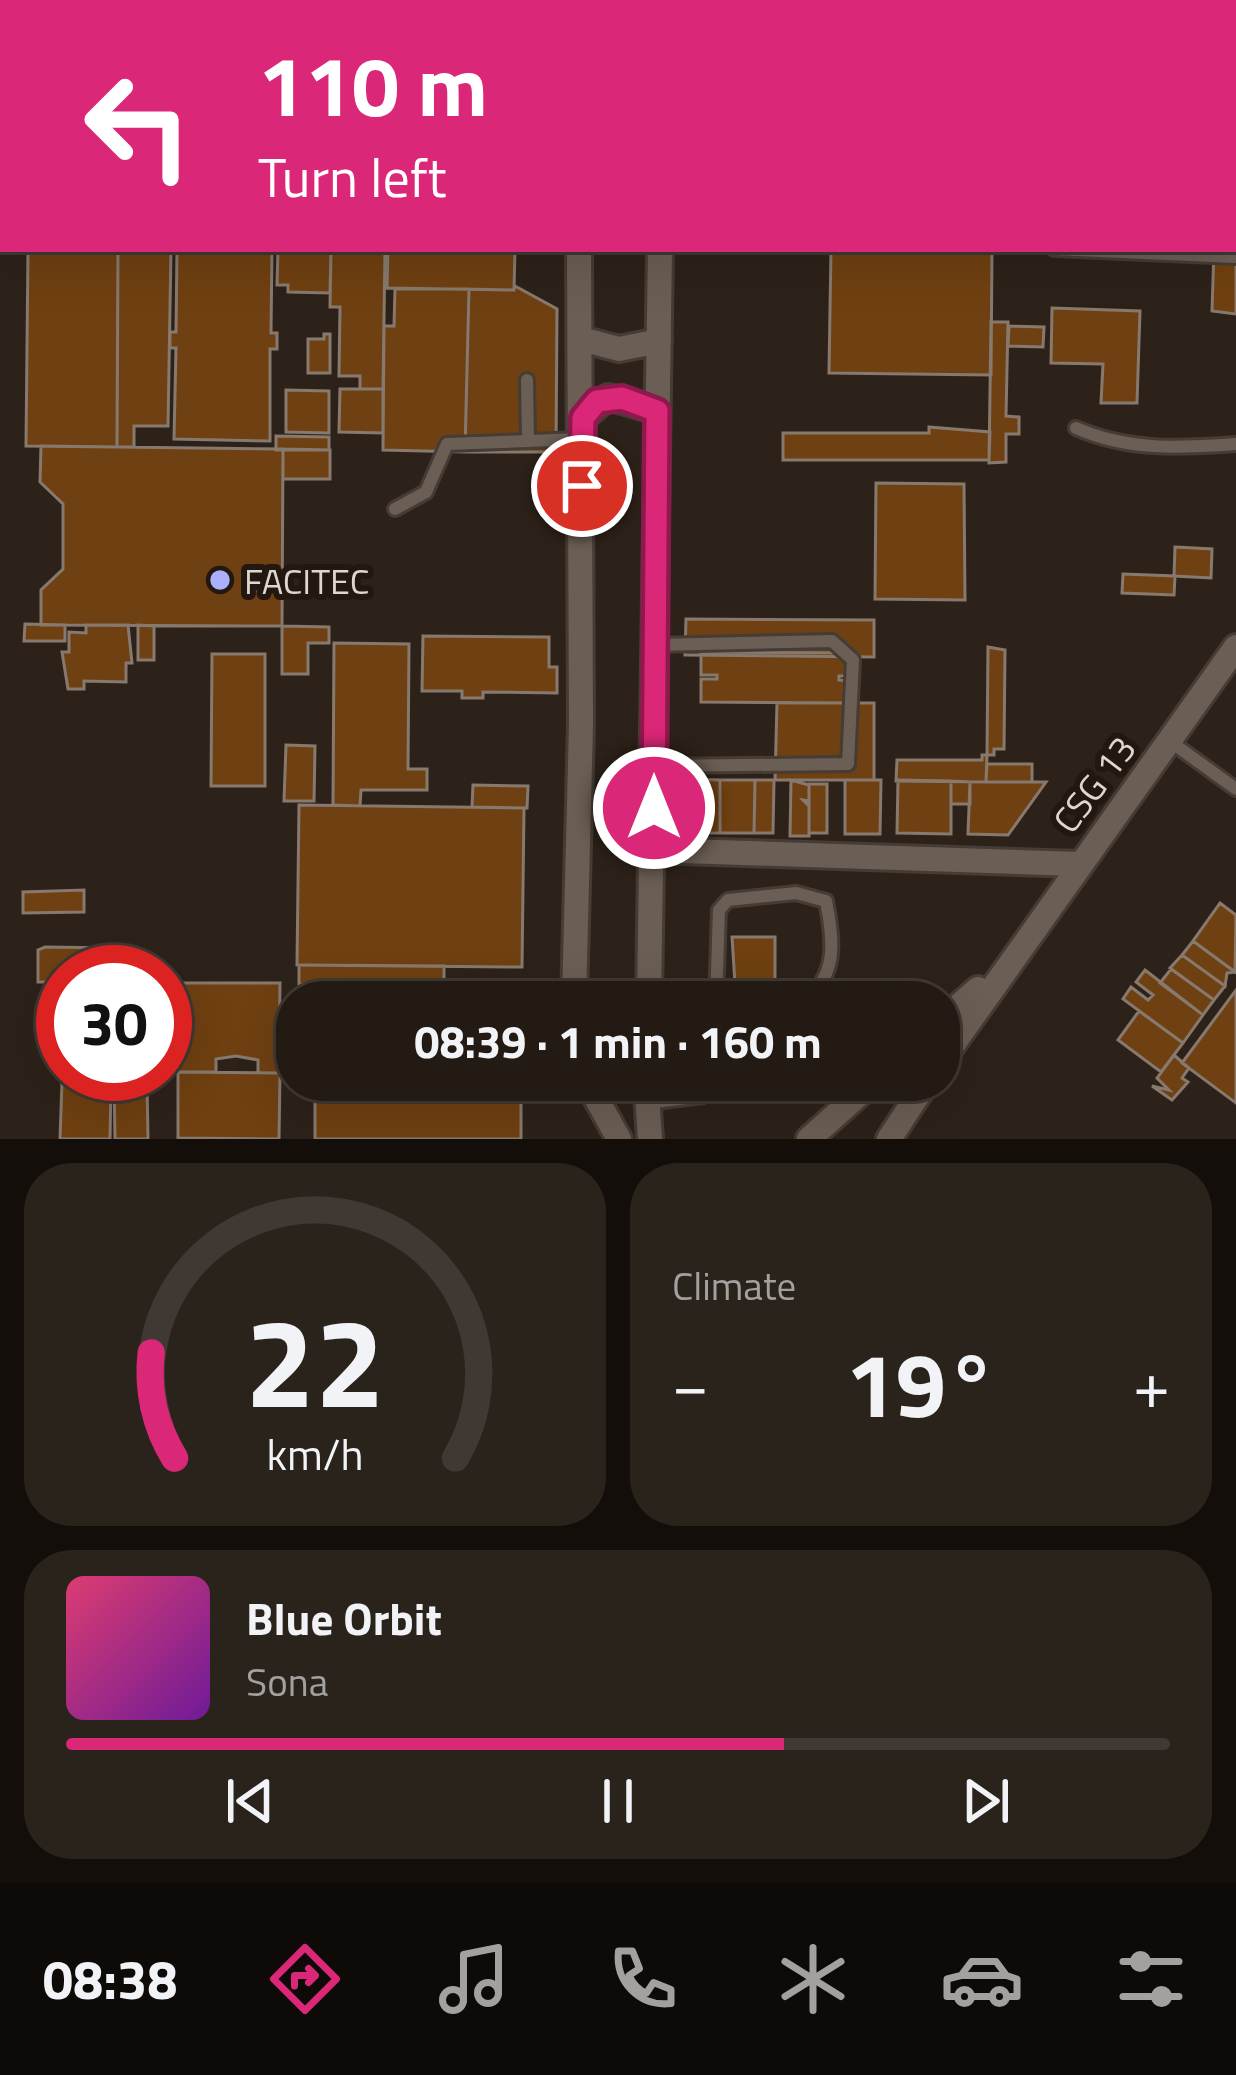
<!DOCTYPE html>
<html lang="en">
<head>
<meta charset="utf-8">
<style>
  body { margin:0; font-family:"Titillium Web",sans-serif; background:#2a231c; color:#f1f3f6; height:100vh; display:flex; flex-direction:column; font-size:45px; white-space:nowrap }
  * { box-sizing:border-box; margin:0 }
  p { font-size:39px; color:#a2a1a0 }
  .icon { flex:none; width:66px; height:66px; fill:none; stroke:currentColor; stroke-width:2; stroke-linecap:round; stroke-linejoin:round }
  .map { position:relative; height:1139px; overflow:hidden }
  .details { display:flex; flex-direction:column; gap:24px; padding:24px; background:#130e0a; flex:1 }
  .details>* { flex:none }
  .banner { position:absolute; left:0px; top:0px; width:1236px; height:252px; box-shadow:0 12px 48px #0002,0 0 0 3px #3f3833; background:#db2777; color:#fff; overflow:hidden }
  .speed { position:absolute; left:36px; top:945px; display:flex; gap:24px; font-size:60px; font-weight:700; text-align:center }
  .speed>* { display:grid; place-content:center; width:156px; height:156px; border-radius:50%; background:#221a13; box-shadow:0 12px 48px #0002,0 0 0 3px #3f3833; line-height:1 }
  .speed .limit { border:18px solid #d22; background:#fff; color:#111 }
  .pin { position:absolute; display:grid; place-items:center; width:102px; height:102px; color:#fff; margin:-51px; border:6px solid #fff; border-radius:50%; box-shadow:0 3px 12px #0007 }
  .me { position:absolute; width:132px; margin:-66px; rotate:0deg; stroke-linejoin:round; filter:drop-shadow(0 0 9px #0008) }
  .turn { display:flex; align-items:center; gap:42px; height:252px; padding:0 60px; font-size:54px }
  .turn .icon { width:156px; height:156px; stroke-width:2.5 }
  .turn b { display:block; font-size:84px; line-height:102px }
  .big { font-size:90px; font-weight:700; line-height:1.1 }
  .details .tile { flex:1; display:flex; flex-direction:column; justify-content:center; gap:18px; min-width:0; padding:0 42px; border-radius:48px; background:#2a231c }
  .details .dial { align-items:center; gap:0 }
  .dial svg { height:312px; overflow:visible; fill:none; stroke:#3f3833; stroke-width:7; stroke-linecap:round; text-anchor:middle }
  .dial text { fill:#f1f3f6; stroke:none }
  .song { display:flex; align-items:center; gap:36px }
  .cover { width:144px; height:144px; border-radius:18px; background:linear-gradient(135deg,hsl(340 70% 55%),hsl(280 70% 35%)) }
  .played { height:12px; border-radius:6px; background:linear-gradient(90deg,#db2777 65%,#3f3833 65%) }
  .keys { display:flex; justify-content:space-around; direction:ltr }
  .heat { display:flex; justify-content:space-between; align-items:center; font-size:66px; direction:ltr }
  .details .tiles { flex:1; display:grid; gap:24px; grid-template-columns:1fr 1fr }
  .tile:last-child { grid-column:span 2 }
  .trip { position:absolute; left:276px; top:981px; width:684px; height:120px; border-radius:48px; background:#221a13; box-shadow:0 12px 48px #0002,0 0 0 3px #3f3833; font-weight:700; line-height:120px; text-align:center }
  .tabs { display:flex; height:192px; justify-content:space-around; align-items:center; background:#0e0a08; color:#a2a1a0 }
  .tabs .icon { width:84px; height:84px }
  .tabs .selected { color:#db2777 }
  .tabs b { font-size:54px; color:#f1f3f6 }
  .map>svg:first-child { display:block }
  .building { fill:#6f4011; stroke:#87796e; stroke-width:3 }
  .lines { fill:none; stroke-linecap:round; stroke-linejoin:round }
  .lane-casing { stroke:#453c35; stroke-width:18 }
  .street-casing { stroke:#453c35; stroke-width:30 }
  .highway-casing { stroke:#453c35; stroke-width:42 }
  .path { stroke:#7e746d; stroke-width:4.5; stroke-dasharray:9 6; stroke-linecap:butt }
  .lane { stroke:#6b5e54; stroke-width:12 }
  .street { stroke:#6b5e54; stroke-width:24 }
  .highway { stroke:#9ea4f0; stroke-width:36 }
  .route-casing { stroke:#8e194d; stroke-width:30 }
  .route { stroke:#db2777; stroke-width:21 }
  .poi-dot { fill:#aab0fc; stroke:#231810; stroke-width:4.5 }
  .labels { text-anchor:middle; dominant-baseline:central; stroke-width:12; stroke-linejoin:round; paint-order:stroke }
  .poi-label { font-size:36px; fill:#ded7d1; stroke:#231810; text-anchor:start }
  .street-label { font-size:36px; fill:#ded7d1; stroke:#231810 }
</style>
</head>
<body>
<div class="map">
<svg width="1236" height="1139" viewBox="0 0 1236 1139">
  <rect width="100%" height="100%" fill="#2d2219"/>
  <!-- building -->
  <path class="building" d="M 28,249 L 118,249 L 117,447 L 26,446 Z
    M 118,249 L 171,249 L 168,426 L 134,426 L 134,447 L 117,447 Z
    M 177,249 L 272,249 L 271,333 L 277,333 L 277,349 L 270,349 L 270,441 L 174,439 L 176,348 L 170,348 L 170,332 L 176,332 Z
    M 278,249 L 331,249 L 330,293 L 288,292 L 288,285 L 277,285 Z
    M 331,249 L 385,249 L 383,389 L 360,389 L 360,376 L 339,376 L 340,307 L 330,307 Z
    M 388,249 L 515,249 L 514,290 L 387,288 Z
    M 831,249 L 992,250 L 991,375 L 829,373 Z
    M 1214,250 L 1236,250 L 1236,314 L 1212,311 Z
    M 515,286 L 557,309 L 556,452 L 465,452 L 469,289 L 514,290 Z
    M 395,289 L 469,289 L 465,452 L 383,450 L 384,326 L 394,326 Z
    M 1052,308 L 1140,311 L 1137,403 L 1101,403 L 1103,364 L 1051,363 Z
    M 991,322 L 1008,322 L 1006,416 L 1019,417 L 1019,434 L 1006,434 L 1006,462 L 989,463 Z
    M 1009,326 L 1044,327 L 1043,347 L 1008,346 Z
    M 324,334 L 330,334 L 330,373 L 308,373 L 308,339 L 324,339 Z
    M 340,389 L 383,389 L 383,433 L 339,432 Z
    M 286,390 L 329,391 L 329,433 L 286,432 Z
    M 929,427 L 990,432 L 989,460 L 783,460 L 783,433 L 929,433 Z
    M 276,436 L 329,437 L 329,450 L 276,450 Z
    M 41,446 L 283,449 L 282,626 L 41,625 L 41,590 L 63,569 L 63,504 L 40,482 Z
    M 283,449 L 330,450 L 330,479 L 283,479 Z
    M 876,483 L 964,484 L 965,600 L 875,599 Z
    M 1175,547 L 1212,549 L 1211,578 L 1174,576 Z
    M 1123,574 L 1175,576 L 1174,595 L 1122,593 Z
    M 686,619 L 874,620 L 874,657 L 685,655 Z
    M 25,624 L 65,625 L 65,641 L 24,641 Z
    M 86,625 L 128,625 L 132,663 L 126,663 L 126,682 L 84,681 L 84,689 L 68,689 L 62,652 L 69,652 L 69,632 L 86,633 Z
    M 138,625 L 154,626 L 154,660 L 138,660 Z
    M 282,626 L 329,627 L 329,643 L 308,643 L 308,674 L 282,674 Z
    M 423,636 L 549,637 L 549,667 L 557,667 L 557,693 L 483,692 L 483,698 L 462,698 L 462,691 L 422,691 Z
    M 334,643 L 409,644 L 408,769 L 427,769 L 427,790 L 361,790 L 360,806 L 333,805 Z
    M 988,647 L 1005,650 L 1004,749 L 994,749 L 994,755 L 987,755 Z
    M 701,652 L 855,653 L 855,676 L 839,676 L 839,680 L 855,681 L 855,703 L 701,702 L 701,679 L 717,679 L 717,675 L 701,675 Z
    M 212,654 L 265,654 L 265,786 L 211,786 Z
    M 777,703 L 874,703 L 874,780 L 775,780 Z
    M 286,745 L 315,746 L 314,801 L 284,801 Z
    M 982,755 L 987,755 L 986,782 L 896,781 L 897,760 L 982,760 Z
    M 987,764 L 1032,764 L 1032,782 L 986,782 Z
    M 684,779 L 720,780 L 720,833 L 684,833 Z
    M 720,780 L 755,780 L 754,833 L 720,833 Z
    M 755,780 L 774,780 L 773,833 L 754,833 Z
    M 791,780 L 809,785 L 809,801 L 803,800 L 809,806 L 809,836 L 790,836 Z
    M 845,780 L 881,780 L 880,834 L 845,834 Z
    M 898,780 L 951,781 L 951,834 L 897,833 Z
    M 951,781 L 970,782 L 970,804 L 951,804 Z
    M 970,782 L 1046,782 L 1008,835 L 968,834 Z
    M 809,784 L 827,784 L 827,833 L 809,833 Z
    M 473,785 L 528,786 L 527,808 L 472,807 Z
    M 299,805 L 524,808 L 522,967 L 297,965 Z
    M 84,890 L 84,912 L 23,913 L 23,892 Z
    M 1220,903 L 1236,915 L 1235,972 L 1193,941 Z
    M 732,937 L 775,937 L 775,1002 L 731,1002 L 735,984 Z
    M 1193,941 L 1235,972 L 1227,973 L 1225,986 L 1182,955 Z
    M 45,947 L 119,948 L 123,972 L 63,972 L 63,982 L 38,982 L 38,950 Z
    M 1182,955 L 1225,986 L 1214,1000 L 1170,968 Z
    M 299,965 L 444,966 L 444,985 L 299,984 Z
    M 1171,969 L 1214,1000 L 1203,1015 L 1160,983 Z
    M 1145,970 L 1203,1015 L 1183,1043 L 1123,999 L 1131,987 L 1148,1000 L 1153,995 L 1136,982 Z
    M 57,982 L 63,982 L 63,1071 L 57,1071 Z
    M 165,983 L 280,983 L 279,1073 L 258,1073 L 258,1060 L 236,1056 L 216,1059 L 216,1072 L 165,1072 Z
    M 1236,990 L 1236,1103 L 1182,1063 Z
    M 1139,1011 L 1183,1043 L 1161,1072 L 1118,1040 Z
    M 1174,1055 L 1189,1068 L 1182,1078 L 1188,1082 L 1172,1100 L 1152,1086 L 1169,1090 L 1157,1078 Z
    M 178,1072 L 280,1073 L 279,1139 L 178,1138 Z
    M 315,1080 L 521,1080 L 521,1139 L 315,1139 Z
    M 731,1080 L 774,1080 L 774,1091 L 731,1091 Z
    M 62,1082 L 111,1083 L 110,1139 L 60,1139 Z
    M 114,1082 L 147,1082 L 148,1139 L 115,1139 Z"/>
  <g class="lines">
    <defs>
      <path id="lane" d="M 1233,125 L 1236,124
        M 1054,249 L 1236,257
        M 527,380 L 528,440
        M 1076,428 C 1128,451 1180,448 1236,444
        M 395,509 L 426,492 L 447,444 L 581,439
        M 1171,742 L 1236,789
        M 654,766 L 848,764 L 853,660 L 832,641 L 655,645
        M 716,1002 L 719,910 L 728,900 L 796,893 L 826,901 C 834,941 838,976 803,1002
        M 647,1103 L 703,1096 L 712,1080"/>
      <path id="street" d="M 0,107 L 3,107
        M 0,162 L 3,158
        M 581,339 L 619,349 L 659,341
        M 583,418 L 608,397 L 657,411
        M 654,850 L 1079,864
        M 574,1002 L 581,724 L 579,249
        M 649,1002 L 660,249
        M 939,1023 L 978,989
        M 939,1064 L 1236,647
        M 586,1080 L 619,1139
        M 646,1080 L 650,1139
        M 809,1139 L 875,1080
        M 889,1139 L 928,1080"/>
      <path id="highway" d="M 241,0 L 247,3
        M 41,3 L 49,0
        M 0,17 L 3,17
        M 1233,25 L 1236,25"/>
    </defs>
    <!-- lane casing -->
    <use href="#lane" class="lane-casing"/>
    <!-- street casing -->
    <use href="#street" class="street-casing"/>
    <!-- highway casing -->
    <use href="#highway" class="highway-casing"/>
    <!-- path -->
    <path class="path" d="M 0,69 L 3,69"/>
    <!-- lane -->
    <use href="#lane" class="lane"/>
    <!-- street -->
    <use href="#street" class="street"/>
    <!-- highway -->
    <use href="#highway" class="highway"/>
  </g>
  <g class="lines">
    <defs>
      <path id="route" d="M 582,486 L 583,418 L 597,401 L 622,398 L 657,411 L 654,808"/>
    </defs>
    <!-- route casing -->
    <use href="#route" class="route-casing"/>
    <!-- route -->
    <use href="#route" class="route"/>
  </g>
  <!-- markers -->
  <circle class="poi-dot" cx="220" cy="580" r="12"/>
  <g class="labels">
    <!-- poi labels -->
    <g class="poi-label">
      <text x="244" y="580">FACITEC</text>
    </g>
    <!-- street labels -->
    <g class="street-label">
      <text transform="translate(1094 784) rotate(-53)">CSG 13</text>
    </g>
  </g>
</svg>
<div class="speed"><div class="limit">30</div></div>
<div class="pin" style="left:582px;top:486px;background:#d93025"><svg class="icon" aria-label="arrive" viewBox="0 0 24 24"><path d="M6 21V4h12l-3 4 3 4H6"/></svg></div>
<svg class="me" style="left:654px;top:808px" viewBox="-20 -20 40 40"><circle r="17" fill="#db2777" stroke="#fff" stroke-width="3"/><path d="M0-11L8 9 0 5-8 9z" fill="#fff"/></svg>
<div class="trip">08:39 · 1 min · 160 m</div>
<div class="banner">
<div class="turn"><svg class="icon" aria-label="left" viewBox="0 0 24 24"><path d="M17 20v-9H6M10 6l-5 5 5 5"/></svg><div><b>110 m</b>Turn left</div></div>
</div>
</div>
<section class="details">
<div class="tiles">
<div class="tile dial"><svg viewBox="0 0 100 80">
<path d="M14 69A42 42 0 1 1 86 69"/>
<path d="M14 69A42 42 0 0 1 8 42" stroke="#db2777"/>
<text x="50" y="56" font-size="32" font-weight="700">22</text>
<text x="50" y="72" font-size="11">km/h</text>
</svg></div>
<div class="tile"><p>Climate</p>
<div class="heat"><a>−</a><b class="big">19°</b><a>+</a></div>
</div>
<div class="tile">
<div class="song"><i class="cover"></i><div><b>Blue Orbit</b><p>Sona</p></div></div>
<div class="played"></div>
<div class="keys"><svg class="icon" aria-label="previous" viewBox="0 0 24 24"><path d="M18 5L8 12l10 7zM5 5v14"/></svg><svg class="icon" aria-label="pause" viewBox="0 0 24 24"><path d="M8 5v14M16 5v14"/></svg><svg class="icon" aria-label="next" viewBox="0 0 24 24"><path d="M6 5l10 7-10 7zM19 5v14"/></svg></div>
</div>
</div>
</section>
<nav class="tabs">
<b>08:38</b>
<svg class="icon selected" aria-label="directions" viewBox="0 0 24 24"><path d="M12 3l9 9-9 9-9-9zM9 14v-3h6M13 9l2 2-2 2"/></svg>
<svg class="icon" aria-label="music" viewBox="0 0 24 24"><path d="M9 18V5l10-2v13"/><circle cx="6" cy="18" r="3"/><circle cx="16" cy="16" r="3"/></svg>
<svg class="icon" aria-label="phone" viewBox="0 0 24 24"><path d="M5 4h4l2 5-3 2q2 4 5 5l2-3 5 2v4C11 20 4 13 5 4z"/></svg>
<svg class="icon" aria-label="climate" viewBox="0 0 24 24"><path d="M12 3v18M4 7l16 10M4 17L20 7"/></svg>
<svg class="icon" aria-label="car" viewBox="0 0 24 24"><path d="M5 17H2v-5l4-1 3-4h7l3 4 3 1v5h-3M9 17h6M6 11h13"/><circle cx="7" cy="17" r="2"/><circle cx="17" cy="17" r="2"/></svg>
<svg class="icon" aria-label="filters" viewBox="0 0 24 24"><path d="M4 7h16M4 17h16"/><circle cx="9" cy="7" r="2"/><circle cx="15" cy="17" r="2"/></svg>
</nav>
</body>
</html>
